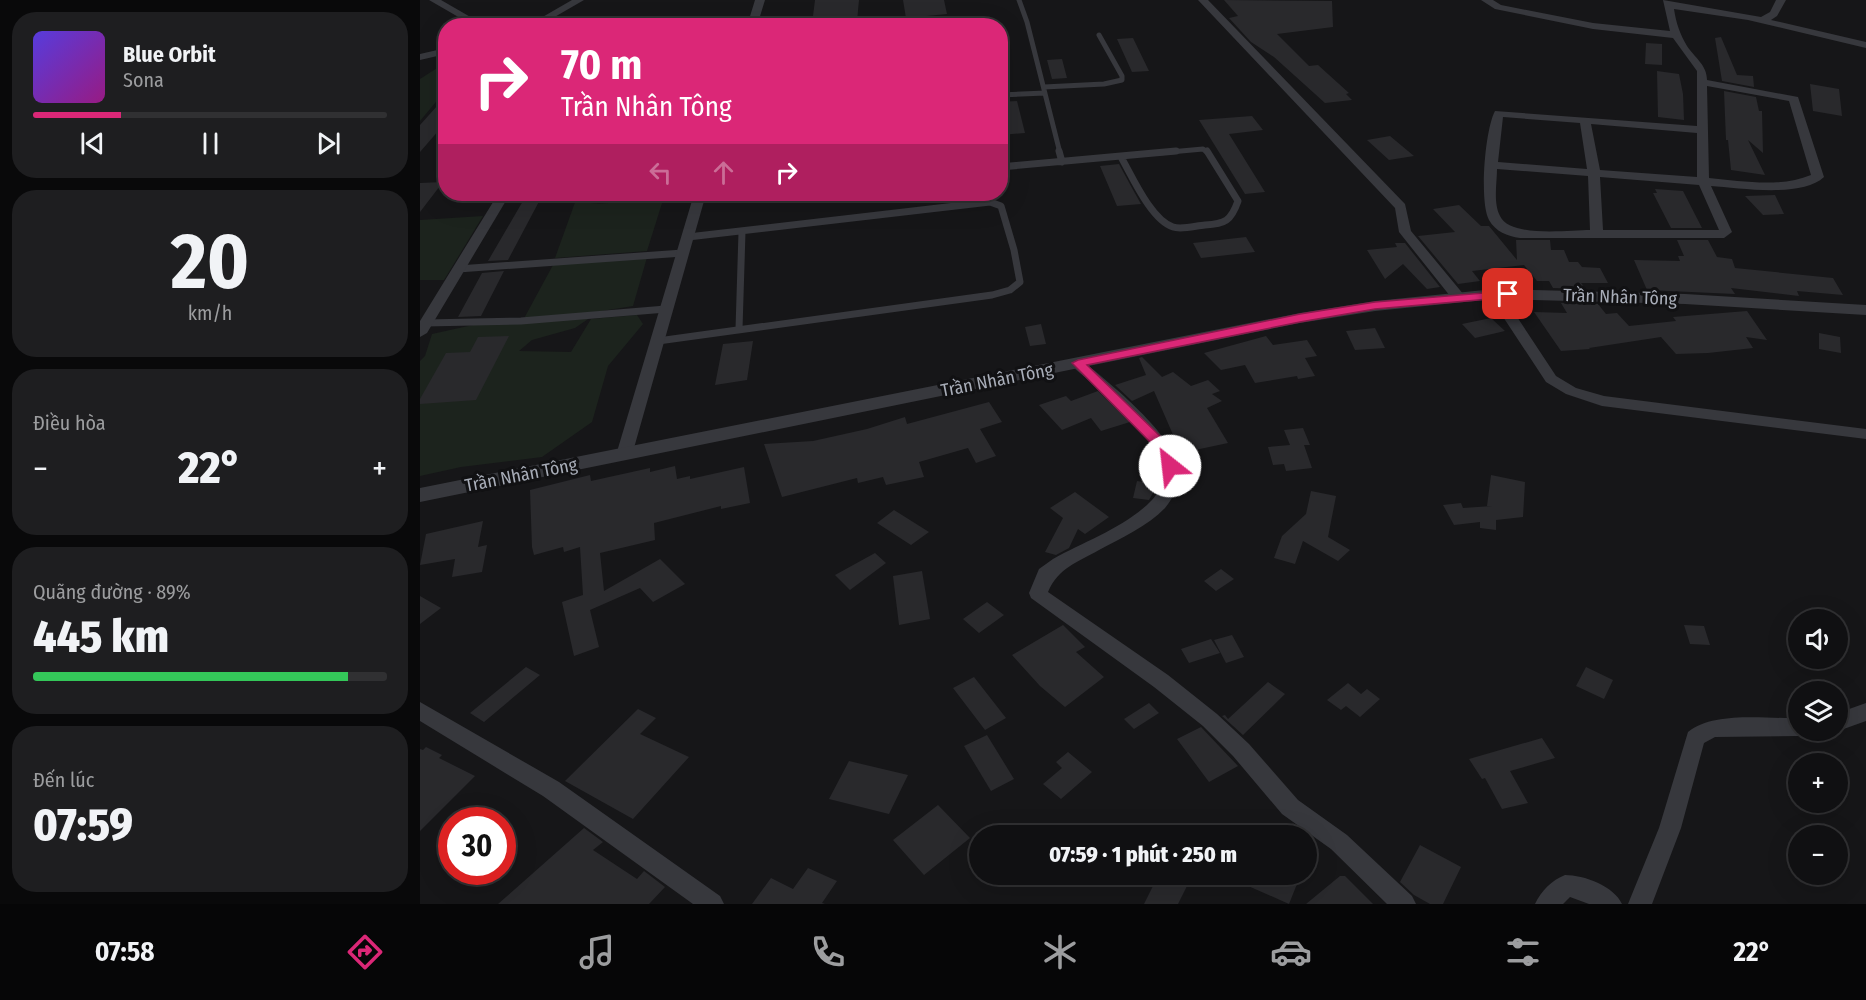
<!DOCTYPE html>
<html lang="vi">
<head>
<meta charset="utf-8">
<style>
  body { margin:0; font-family:"Fira Sans Condensed",sans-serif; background:#1e1e20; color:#f1f3f6; height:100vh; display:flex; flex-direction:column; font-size:22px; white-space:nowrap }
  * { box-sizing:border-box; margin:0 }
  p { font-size:20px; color:#9c9d9f }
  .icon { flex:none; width:33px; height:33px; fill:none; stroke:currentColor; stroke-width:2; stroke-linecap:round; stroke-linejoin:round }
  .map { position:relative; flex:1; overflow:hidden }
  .side { display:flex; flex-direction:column; gap:12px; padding:12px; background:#09090a; width:420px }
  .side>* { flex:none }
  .banner { position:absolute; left:18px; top:18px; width:570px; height:183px; border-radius:24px; box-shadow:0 6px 24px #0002,0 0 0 2px #303032; background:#db2777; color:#fff; overflow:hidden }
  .fabs { position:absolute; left:1368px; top:609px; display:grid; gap:12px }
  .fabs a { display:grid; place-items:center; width:60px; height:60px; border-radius:50%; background:#101012; box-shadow:0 6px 24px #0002,0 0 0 2px #303032; font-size:30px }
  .speed { position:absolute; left:18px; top:807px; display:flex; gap:12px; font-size:30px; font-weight:700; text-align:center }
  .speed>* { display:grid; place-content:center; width:78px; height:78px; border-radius:50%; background:#101012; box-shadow:0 6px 24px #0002,0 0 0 2px #303032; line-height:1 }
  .speed .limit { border:9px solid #d22; background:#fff; color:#111 }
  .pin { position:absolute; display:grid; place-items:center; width:51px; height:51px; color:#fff; margin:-26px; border-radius:12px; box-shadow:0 3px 9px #0006 }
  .me { position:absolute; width:66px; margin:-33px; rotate:331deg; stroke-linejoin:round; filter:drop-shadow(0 0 4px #0008) }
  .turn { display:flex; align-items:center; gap:21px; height:126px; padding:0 24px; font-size:27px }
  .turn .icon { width:78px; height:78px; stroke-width:2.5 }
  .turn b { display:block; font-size:42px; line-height:51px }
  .lanes { display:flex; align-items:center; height:57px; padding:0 24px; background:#0003; justify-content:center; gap:30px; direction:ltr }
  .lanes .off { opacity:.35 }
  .big { font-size:45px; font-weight:800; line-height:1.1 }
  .side .tile { flex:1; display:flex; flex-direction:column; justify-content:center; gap:9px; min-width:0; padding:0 21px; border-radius:24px; background:#1e1e20 }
  .side .dial { align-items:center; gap:0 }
  .dial b { font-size:78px; line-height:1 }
  .song { display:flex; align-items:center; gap:18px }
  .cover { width:72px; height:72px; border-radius:9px; background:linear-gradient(135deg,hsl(250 70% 55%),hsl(310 70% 35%)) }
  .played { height:6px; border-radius:3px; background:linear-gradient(90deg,#db2777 25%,#303032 25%) }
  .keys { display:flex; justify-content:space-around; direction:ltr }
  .heat { display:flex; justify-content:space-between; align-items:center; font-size:33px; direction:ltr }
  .charge { height:9px; border-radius:4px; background:linear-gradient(90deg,#34c759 89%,#303032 0) }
  .trip { position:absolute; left:549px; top:825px; width:348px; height:60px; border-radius:30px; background:#101012; box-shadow:0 6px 24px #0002,0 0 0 2px #303032; font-weight:800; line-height:60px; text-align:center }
  .tab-bar { display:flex; height:96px; justify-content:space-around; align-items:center; background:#060607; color:#9c9d9f }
  .tab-bar .icon { width:42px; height:42px }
  .tab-bar .selected { color:#db2777 }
  .tab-bar b { font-size:27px; color:#f1f3f6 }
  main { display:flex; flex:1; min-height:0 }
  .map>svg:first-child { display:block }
  .green { fill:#1c231d }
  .building { fill:#29292c }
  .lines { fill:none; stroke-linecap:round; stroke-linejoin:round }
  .service-far1 { stroke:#37383d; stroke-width:5 }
  .service { stroke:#37383d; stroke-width:7 }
  .minor { fill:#37383d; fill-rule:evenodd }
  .tertiary { fill:#37383d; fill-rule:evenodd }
  .route { fill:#db2777; stroke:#8e194d; stroke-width:1.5 }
  .labels { text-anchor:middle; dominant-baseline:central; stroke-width:6; stroke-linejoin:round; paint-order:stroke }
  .street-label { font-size:18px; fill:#a8adb8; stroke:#111113 }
</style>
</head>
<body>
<main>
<section class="side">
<div class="tile">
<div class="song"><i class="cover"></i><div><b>Blue Orbit</b><p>Sona</p></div></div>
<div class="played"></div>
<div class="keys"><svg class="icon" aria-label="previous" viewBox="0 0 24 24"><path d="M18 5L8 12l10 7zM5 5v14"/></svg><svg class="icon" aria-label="pause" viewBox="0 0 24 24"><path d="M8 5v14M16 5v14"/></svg><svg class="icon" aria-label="next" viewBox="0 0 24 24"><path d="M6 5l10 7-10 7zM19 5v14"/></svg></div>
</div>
<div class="tile dial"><b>20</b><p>km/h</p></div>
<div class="tile"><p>Điều hòa</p>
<div class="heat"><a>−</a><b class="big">22°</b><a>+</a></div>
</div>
<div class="tile"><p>Quãng đường · 89%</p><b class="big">445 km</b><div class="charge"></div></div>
<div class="tile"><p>Đến lúc</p><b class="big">07:59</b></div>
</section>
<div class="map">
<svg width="1446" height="904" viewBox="0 0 1446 904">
  <rect width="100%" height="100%" fill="#161618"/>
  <!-- green -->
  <path class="green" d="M 25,63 L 25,91 L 0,121 L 0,79 Z
    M 158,194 L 240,194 L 239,196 L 171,204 L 243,200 L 227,251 L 135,258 Z
    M 63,216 L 24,280 L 0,280 L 0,220 Z
    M 228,254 L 213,306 L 126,320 L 174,315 L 155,328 L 112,340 L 99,351 L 151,352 L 171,319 L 217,315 L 223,324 L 188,366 L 172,422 L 122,457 L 41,467 L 0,476 L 0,361 L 5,356 L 12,334 L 71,321 L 101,324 L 133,265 Z"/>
  <!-- building -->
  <path class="building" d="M 395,0 L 439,0 L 437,21 L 392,24 Z
    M 483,0 L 524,0 L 527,14 L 486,18 Z
    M 804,0 L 912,1 L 913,27 L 857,34 L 889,66 L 898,65 L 929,93 L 926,94 L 932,100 L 905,103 L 854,57 L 831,42 L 809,18 L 818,16 Z
    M 1301,37 L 1317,75 L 1333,76 L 1334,87 L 1302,81 L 1295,38 Z
    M 713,38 L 729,71 L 712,72 L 697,39 Z
    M 1226,43 L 1242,44 L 1242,65 L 1225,64 Z
    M 642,59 L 647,78 L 632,79 L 627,60 Z
    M 1237,71 L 1259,74 L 1263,94 L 1264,120 L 1238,117 Z
    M 1390,84 L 1419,89 L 1422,116 L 1393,111 Z
    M 1304,91 L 1336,97 L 1339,111 L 1342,111 L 1343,153 L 1328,140 L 1345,175 L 1311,170 L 1308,140 L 1306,140 Z
    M 26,96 L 26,122 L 0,152 L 0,125 Z
    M 597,101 L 605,133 L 580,135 L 580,102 Z
    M 832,116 L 843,130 L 809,134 L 845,192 L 825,194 L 779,120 Z
    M 970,136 L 994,156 L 969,160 L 947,140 Z
    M 699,164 L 712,188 L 721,204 L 697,206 L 680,166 Z
    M 23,182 L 0,212 L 0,183 Z
    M 1235,189 L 1263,191 L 1282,228 L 1251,228 L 1233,193 L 1237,193 Z
    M 107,194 L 123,194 L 88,260 L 68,261 Z
    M 1355,195 L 1364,214 L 1343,215 L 1325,196 Z
    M 1039,205 L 1061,226 L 1069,226 L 1097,260 L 1096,240 L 1130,240 L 1131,250 L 1144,250 L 1149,262 L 1158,262 L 1162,267 L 1180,268 L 1188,283 L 1161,283 L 1166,289 L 1133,288 L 1129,281 L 1117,281 L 1104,265 L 1052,271 L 1060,281 L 1038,284 L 998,236 L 1035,232 L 1013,209 Z
    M 826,237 L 835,252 L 781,258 L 773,243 Z
    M 1257,240 L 1288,240 L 1297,257 L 1312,259 L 1315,268 L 1413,278 L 1423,295 L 1377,291 L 1379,296 L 1311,288 L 1315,294 L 1227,290 L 1214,260 L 1260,261 L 1258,256 L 1264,256 Z
    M 975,243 L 985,243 L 1020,287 L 1007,289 L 983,264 L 965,279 L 947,250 L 977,247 Z
    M 84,271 L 61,316 L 38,317 L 62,273 Z
    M 1141,303 L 1178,304 L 1186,314 L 1197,313 L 1209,326 L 1256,321 L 1253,317 L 1327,311 L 1347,340 L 1326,337 L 1333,348 L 1288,353 L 1256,354 L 1241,337 L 1169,348 L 1170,349 L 1141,351 L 1114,312 L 1147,313 Z
    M 1071,318 L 1085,331 L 1055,338 L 1042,324 Z
    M 621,324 L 626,344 L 610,346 L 605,327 Z
    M 955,328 L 965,348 L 935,350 L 926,331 Z
    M 1399,333 L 1420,337 L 1421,353 L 1399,349 Z
    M 89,336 L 56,400 L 0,404 L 0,399 L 26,353 L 50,352 L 58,337 Z
    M 846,336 L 853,345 L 887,340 L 897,356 L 885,358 L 895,376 L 878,379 L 877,376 L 835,383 L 825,365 L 801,370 L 784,353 Z
    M 333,341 L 327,380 L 295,385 L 303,344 Z
    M 722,357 L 742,377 L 753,372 L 771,386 L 788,380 L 800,391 L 792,394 L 802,401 L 787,408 L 808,443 L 761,453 L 734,391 L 712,401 L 695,385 L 726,375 L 719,358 Z
    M 678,391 L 710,422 L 681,431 L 671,418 L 642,430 L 619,405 L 646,396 L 651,401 Z
    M 569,402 L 582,422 L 560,429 L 576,456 L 556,463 L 548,448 L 499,462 L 504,477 L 466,485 L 463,477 L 438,483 L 437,478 L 362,497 L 344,444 L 393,441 L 447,429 L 485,417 L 487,424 Z
    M 883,428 L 890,445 L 884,445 L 892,468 L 866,471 L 864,464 L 853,465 L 848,447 L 870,445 L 864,430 Z
    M 255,466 L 257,479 L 270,476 L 270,479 L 324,467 L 330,503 L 301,509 L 301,506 L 234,523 L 235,540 L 180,553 L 184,591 L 240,559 L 265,584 L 233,602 L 220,588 L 170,610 L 179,647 L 154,656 L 142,602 L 163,595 L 160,547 L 144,552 L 143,547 L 114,555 L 112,547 L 110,490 L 170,475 L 171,481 L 230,468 L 230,472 Z
    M 1071,475 L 1105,482 L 1103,517 L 1076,520 L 1076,530 L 1060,528 L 1060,522 L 1034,525 L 1023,505 L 1041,503 L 1043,508 L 1072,506 L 1067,506 Z
    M 717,481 L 738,484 L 729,500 L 713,498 Z
    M 891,491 L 916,496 L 908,537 L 930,550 L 918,561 L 883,541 L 875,564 L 854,558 L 862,536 L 886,514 Z
    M 655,492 L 689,517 L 665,534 L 658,529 L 649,548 L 636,555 L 625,552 L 643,518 L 630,508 Z
    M 474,510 L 509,532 L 491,545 L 457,523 Z
    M 63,521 L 58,547 L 67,545 L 62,572 L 32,577 L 35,559 L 0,565 L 6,534 Z
    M 455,553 L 466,563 L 430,590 L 415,575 Z
    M 801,569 L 814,579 L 796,591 L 784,581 Z
    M 502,571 L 510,619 L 479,625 L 473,576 Z
    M 0,596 L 21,608 L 0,624 Z
    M 567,602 L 584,615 L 559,633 L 543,619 Z
    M 643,625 L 665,647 L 656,652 L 684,677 L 645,707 L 620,686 L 592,655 Z
    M 1264,625 L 1284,626 L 1290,645 L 1270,644 Z
    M 812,635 L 824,657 L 806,663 L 794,640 Z
    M 791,639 L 800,653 L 769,663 L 761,649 Z
    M 106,667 L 120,675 L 64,722 L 50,713 Z
    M 1166,667 L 1193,680 L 1184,699 L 1156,686 Z
    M 554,677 L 586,718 L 565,730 L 533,688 Z
    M 848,682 L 865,694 L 823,735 L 802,716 L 805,715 L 808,719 Z
    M 928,683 L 941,694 L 947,689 L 960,699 L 940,717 L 926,706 L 921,710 L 907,700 Z
    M 729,703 L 739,713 L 714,729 L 704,719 Z
    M 218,709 L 236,718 L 220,734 L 269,757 L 213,819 L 145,781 Z
    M 781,727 L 818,766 L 789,782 L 757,739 Z
    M 567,735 L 594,779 L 571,791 L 544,746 Z
    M 1122,738 L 1135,758 L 1090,771 L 1108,803 L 1082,809 L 1065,778 L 1062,779 L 1049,759 Z
    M 6,747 L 22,755 L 19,758 L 55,776 L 0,831 L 0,749 L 3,750 Z
    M 648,752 L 672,772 L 641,799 L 623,784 L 642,768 L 636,762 Z
    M 429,761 L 488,775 L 469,814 L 409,799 Z
    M 518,805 L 550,838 L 504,875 L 473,840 Z
    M 164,828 L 183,842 L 173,850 L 217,879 L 224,871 L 245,887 L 229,904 L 78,904 Z
    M 1000,845 L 1041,867 L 1023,904 L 1010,904 L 994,895 L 980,882 Z
    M 388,868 L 417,881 L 402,903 L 405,904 L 332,904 L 351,878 L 373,889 Z
    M 739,874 L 773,874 L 758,904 L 724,904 Z
    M 801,874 L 881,874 L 869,904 Z
    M 920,876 L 925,876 L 953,904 L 886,904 Z"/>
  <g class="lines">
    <!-- service-far1 -->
    <path class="service-far1" d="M 599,0 L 607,22 L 640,153
      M 624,87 L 684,84 L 702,80 L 702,76 L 679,35
      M 580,95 L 625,93
      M 739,153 L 783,149 L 788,153"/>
    <!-- service -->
    <path class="service" d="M 639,151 L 642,162
      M 701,157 C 712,176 731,220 753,227 C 761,230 775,226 785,225 C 805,224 811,221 818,201 L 787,151
      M 580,167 L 756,151
      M 279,196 L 301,194
      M 38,269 L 263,253
      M 5,323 L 101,321 L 246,309
      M 319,329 L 322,232
      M 238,341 L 572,295 L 590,290 L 600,282 L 594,250 L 581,206 L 570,202 L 268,237"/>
    <!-- minor -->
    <path class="minor" d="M 9,0 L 21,0 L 66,26 L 54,26 Z
      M 152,0 L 164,0 L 119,26 L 107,26 Z
      M 335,0 L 345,0 L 337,26 L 327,26 Z
      M 778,0 L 788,0 L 985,204 L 991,231 L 1044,295 L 1046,298 L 1044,301 L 1034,301 L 979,232 L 975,208 Z
      M 1061,0 L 1073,0 L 1081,5 L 1173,23 L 1250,31 L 1243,0 L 1341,17 L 1350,12 L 1356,0 L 1366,0 L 1357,16 L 1351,20 L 1446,42 L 1446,48 L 1328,20 L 1254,9 C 1256,23 1260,34 1267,46 C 1275,58 1287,65 1287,80 L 1378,97 L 1404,177 C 1382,198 1320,188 1291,186 L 1312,232 L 1304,238 L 1100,238 C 1087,236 1076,232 1069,220 C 1059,202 1065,129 1075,111 L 1277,126 L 1277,71 L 1253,38 L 1173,29 L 1075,9 ZM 1287,86 L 1369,101 L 1391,175 C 1360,188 1322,181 1289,178 ZM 1083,117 L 1160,123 L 1167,169 L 1078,162 ZM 1171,124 L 1277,133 L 1277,177 L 1180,170 ZM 1077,169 L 1168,176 L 1170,230 C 1149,230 1090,238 1080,216 C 1073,203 1077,183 1077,169 ZM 1180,177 L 1279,185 L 1299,230 L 1183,230 Z
      M 26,48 L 26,54 L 0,60 L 0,54 Z
      M 78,194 L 90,194 L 7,333 L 0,337 L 0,321 Z
      M 274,194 L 286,194 L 212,455 L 210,459 L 198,459 L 196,455 Z
      M 1075,290 L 1080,291 L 1136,376 L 1156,388 L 1184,396 L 1446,429 L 1446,439 L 1182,406 L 1146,394 L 1126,382 L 1068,294 Z
      M 658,359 L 663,361 C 690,384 754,434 759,470 C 761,484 754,497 745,508 C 728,526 701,538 679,550 C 658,562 638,568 628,592 L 748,675 L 797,714 L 829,744 L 878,800 L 927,835 L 992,896 L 996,904 L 967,904 L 911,849 L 862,814 L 813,756 L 783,726 L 734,687 L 611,598 L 609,593 L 619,569 L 633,559 C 665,541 706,527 732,500 C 771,458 681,392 653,367 L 650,364 L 653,361 Z
      M 0,702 L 139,782 L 300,896 L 304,904 L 273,904 L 123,796 L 0,721 Z
      M 1446,703 L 1446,721 L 1418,731 L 1417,730 L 1418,713 Z
      M 1378,718 L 1378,730 L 1387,730 L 1378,736 L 1295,737 L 1284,743 L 1261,828 L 1232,904 L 1208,904 L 1239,828 L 1268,732 C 1294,711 1345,719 1378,718 Z
      M 1145,875 C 1164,875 1194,886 1202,904 L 1169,904 L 1150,897 L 1143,904 L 1115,904 C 1121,891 1132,880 1145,875 Z"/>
    <!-- tertiary -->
    <path class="tertiary" d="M 1075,289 L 1265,294 L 1446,305 L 1446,315 L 1265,304 L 1075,299 L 955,311 L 880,323 L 0,502 L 0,488 L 880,313 L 955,301 Z"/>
  </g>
  <!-- route -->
  <path class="route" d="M 1088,291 L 1092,292 L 1092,297 L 955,309 L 880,322 L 667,365 L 741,437 L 757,466 L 750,470 L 745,469 L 731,443 L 652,363 L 658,360 L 880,314 L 955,302 Z"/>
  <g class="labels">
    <!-- street labels -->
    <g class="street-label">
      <text transform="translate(1200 297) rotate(2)">Trần Nhân Tông</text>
      <text transform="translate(577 380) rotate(-11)">Trần Nhân Tông</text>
      <text transform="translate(101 475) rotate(-11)">Trần Nhân Tông</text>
    </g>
  </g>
</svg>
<div class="fabs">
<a><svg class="icon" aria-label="sound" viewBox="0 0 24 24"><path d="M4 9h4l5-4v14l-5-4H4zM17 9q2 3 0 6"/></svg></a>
<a><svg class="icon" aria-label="layers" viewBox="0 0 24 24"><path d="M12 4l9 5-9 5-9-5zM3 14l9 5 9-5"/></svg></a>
<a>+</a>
<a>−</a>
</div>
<div class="speed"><div class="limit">30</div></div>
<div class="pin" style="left:1088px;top:294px;background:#d93025"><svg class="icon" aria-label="arrive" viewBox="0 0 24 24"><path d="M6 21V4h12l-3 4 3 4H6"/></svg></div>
<svg class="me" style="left:750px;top:466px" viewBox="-20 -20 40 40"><circle r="19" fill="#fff"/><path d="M0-13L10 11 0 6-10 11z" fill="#db2777"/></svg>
<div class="trip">07:59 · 1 phút · 250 m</div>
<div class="banner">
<div class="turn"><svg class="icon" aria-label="right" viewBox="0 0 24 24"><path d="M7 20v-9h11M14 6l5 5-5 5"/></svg><div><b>70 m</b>Trần Nhân Tông</div></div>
<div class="lanes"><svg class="icon off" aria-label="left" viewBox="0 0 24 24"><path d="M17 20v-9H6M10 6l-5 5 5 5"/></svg><svg class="icon off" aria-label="ahead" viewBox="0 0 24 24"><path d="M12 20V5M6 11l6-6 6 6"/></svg><svg class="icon" aria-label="right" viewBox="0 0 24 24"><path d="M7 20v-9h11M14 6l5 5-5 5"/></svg></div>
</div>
</div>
</main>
<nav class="tab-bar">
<b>07:58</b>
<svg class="icon selected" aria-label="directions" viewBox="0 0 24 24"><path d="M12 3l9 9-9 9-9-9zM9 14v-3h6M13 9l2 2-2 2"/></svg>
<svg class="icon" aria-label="music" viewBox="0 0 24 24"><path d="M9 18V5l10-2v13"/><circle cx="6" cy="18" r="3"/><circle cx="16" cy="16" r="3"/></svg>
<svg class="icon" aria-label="phone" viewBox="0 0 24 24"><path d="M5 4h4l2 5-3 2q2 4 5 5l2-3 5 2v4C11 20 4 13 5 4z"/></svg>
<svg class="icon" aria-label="climate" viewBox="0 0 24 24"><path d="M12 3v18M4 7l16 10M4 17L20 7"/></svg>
<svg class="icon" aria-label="car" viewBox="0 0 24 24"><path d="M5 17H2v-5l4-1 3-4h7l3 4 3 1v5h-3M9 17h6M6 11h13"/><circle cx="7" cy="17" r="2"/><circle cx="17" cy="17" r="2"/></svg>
<svg class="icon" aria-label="filters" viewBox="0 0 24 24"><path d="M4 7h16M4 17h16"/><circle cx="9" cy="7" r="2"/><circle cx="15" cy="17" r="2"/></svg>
<b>22°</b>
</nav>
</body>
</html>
